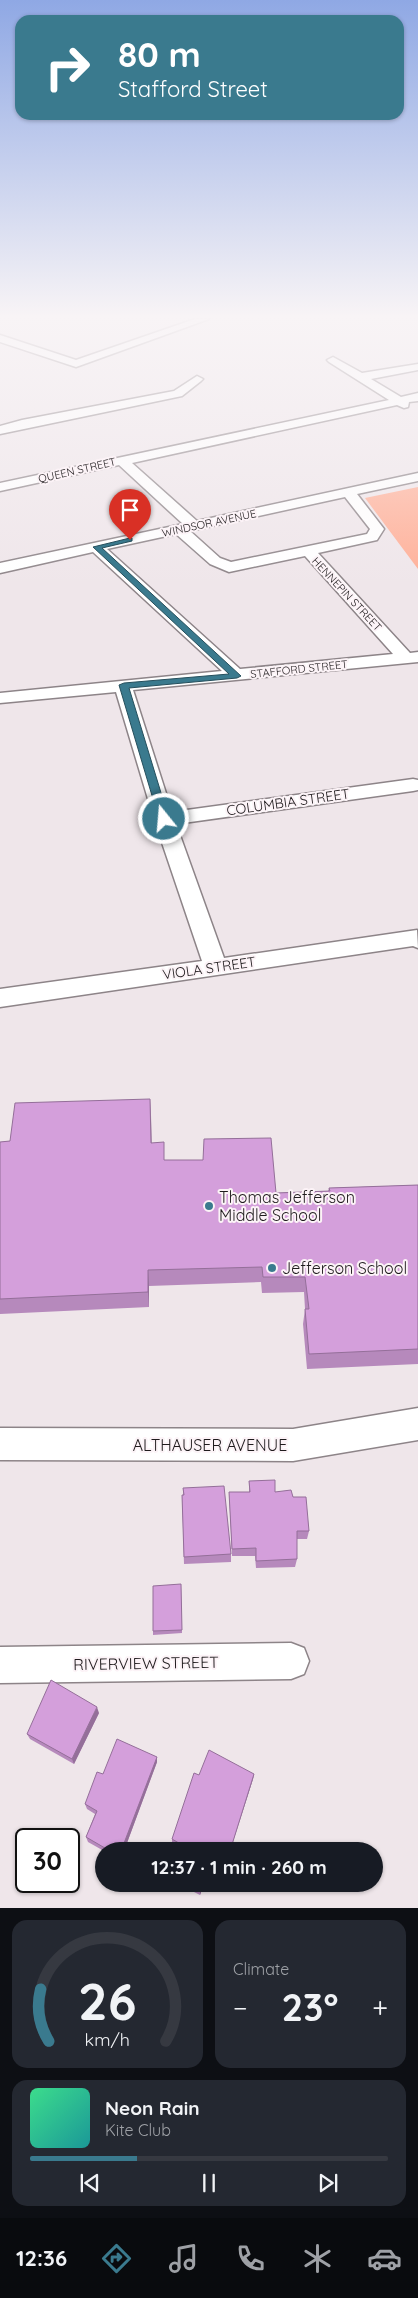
<!DOCTYPE html>
<html lang="en">
<head>
<meta charset="utf-8">
<style>
  body { margin:0; font-family:Quicksand,sans-serif; background:#242831; color:#f1f3f6; height:100vh; display:flex; flex-direction:column; font-size:19px; white-space:nowrap }
  * { box-sizing:border-box; margin:0 }
  p { font-size:16px; color:#9ea1a6 }
  .icon { flex:none; width:28px; height:28px; fill:none; stroke:currentColor; stroke-width:2; stroke-linecap:round; stroke-linejoin:round }
  .map { position:relative; height:1908px; overflow:hidden }
  .side { display:flex; flex-direction:column; gap:12px; padding:12px; background:#0d0f14; flex:1 }
  .side>* { flex:none }
  .hud { position:absolute; left:15px; top:15px; width:389px; height:105px; border-radius:15px; box-shadow:0 1px 4px #0004; background:#3a7a8e; color:#fff; overflow:hidden }
  .speed { position:absolute; left:15px; top:1828px; display:flex; gap:10px; font-size:25px; font-weight:700; text-align:center }
  .speed>* { display:grid; place-content:center; width:65px; height:65px; border-radius:50%; background:#171b24; box-shadow:0 1px 4px #0004; line-height:1 }
  .speed .limit { border:2px solid #111; border-radius:8px; background:#fff; color:#111 }
  .pin { position:absolute; display:grid; place-items:center; width:42px; height:42px; color:#fff; margin:-51px -21px; border-radius:50% 50% 50% 0; rotate:-45deg; box-shadow:0 0 5px #0007 }
  .pin .icon { rotate:45deg }
  .me { position:absolute; width:55px; margin:-28px; rotate:343deg; stroke-linejoin:round; filter:drop-shadow(0 0 4px #0008) }
  .turn { display:flex; align-items:center; gap:18px; height:105px; padding:0 20px; font-size:22px }
  .turn .icon { width:65px; height:65px; stroke-width:2.5 }
  .turn b { display:block; font-size:35px; line-height:42px }
  .big { font-size:38px; font-weight:700; line-height:1.1 }
  .side .tile { flex:1; display:flex; flex-direction:column; justify-content:center; gap:8px; min-width:0; padding:0 18px; border-radius:15px; background:#242831 }
  .side .dial { align-items:center; gap:0 }
  .dial svg { height:130px; overflow:visible; fill:none; stroke:#363941; stroke-width:7; stroke-linecap:round; text-anchor:middle }
  .dial text { fill:#f1f3f6; stroke:none }
  .song { display:flex; align-items:center; gap:15px }
  .cover { width:60px; height:60px; border-radius:8px; background:linear-gradient(135deg,hsl(150 70% 55%),hsl(180 70% 35%)) }
  .played { height:5px; border-radius:2px; background:linear-gradient(90deg,#3a7a8e 30%,#363941 30%) }
  .keys { display:flex; justify-content:space-around; direction:ltr }
  .heat { display:flex; justify-content:space-between; align-items:center; font-size:28px; direction:ltr }
  .side .tiles { flex:1; display:grid; gap:12px; grid-template-columns:1fr 1fr }
  .tile:last-child { grid-column:span 2 }
  .trip { position:absolute; left:95px; top:1842px; width:288px; height:50px; border-radius:25px; background:#171b24; box-shadow:0 1px 4px #0004; font-weight:700; line-height:50px; text-align:center }
  .menu { display:flex; height:80px; justify-content:space-around; align-items:center; background:#090b0e; color:#9ea1a6 }
  .menu .icon { width:35px; height:35px }
  .menu .on { color:#3a7a8e }
  .menu b { font-size:22px; color:#f1f3f6 }
  .map>svg:first-child { display:block }
  .green { fill:#ffaf97 }
  .lines { fill:none; stroke-linecap:round; stroke-linejoin:round }
  .minor-casing { stroke:#8d8488; stroke-width:3 }
  .minor { fill:#fff; fill-rule:evenodd }
  .wall { fill:#b689bc }
  .shaded-wall { fill:#946f99 }
  .building { fill:#d49fdb; stroke:#946f99 }
  .route { fill:#3a7a8e; stroke:#264f5c }
  .poi-dot { fill:#3a7a8e; stroke:#fcf3f7; stroke-width:2 }
  .labels { text-anchor:middle; dominant-baseline:central; stroke-width:4; stroke-linejoin:round; paint-order:stroke }
  .far-street-label { font-size:11px; fill:#1f1b1d; stroke:#fcf3f7 }
  .street-label { font-size:14px; fill:#1f1b1d; stroke:#fcf3f7 }
  .near-poi-label { font-size:16px; fill:#1f1b1d; stroke:#fcf3f7; text-anchor:start }
  .near-street-label { font-size:16px; fill:#1f1b1d; stroke:#fcf3f7 }
</style>
</head>
<body>
<div class="map">
<svg width="418" height="1908" viewBox="0 0 418 1908">
  <rect width="100%" height="100%" fill="#efe6ea"/>
  <!-- green -->
  <path class="green" d="M 418,487 L 418,569 L 365,498 Z"/>
  <g class="lines">
    <defs>
      <path id="minor" d="M 195,319 L 209,319 L 76,367 L 0,342 L 0,335 L 76,360 Z
        M 333,357 L 362,373 L 418,364 L 418,370 L 371,379 L 401,397 L 418,393 L 418,401 L 409,402 L 408,407 L 404,408 L 397,405 L 132,463 L 197,521 L 418,473 L 418,481 L 357,494 L 384,529 L 377,540 L 318,553 L 410,653 L 418,652 L 418,662 L 133,690 L 172,812 L 413,779 L 418,780 L 418,790 L 413,791 L 176,824 L 224,958 L 417,930 L 418,948 L 413,946 L 0,1007 L 0,989 L 202,961 L 154,819 L 116,692 L 0,703 L 0,693 L 222,671 L 93,552 L 0,573 L 0,563 L 183,524 L 119,465 L 0,491 L 0,483 L 389,400 L 329,362 L 327,360 ZM 345,497 L 370,529 L 367,534 L 231,562 L 220,558 L 190,531 ZM 176,534 L 210,564 L 229,572 L 305,556 L 393,654 L 240,669 L 107,549 Z
        M 197,376 L 203,379 L 201,381 L 182,396 L 0,434 L 0,426 L 22,420 L 174,391 Z
        M 418,1408 L 418,1440 L 293,1461 L 0,1460 L 0,1428 L 293,1429 Z
        M 291,1643 L 304,1648 L 309,1661 L 304,1674 L 291,1679 L 0,1683 L 0,1647 Z"/>
    </defs>
    <!-- minor casing -->
    <use href="#minor" class="minor-casing"/>
    <!-- minor -->
    <use href="#minor" class="minor"/>
  </g>
  <!-- wall -->
  <path class="wall" d="M 150,1099 L 151,1143 L 164,1160 L 276,1193 L 328,1191 L 329,1188 L 418,1185 L 418,1364 L 307,1369 L 303,1324 L 305,1309 L 304,1292 L 262,1293 L 261,1282 L 149,1286 L 149,1307 L 0,1314 L 0,1142 L 10,1141 Z
    M 249,1481 L 275,1492 L 293,1497 L 309,1531 L 307,1539 L 297,1539 L 297,1559 L 295,1567 L 256,1568 L 255,1556 L 232,1556 L 229,1492 L 249,1492 Z
    M 183,1488 L 231,1554 L 231,1562 L 184,1564 L 182,1495 L 183,1495 Z
    M 181,1584 L 182,1633 L 153,1635 L 153,1631 Z
    M 99,1713 L 74,1764 L 30,1739 L 27,1734 Z
    M 157,1757 L 157,1762 L 124,1851 L 104,1851 L 88,1842 L 86,1837 L 95,1814 L 87,1809 L 85,1804 L 103,1774 Z
    M 254,1774 L 253,1779 L 230,1851 L 182,1851 L 183,1849 L 172,1843 L 172,1839 L 199,1775 Z
    M 178,1884 L 204,1884 L 200,1895 Z"/>
  <!-- shaded-wall -->
  <path class="shaded-wall" d="M 150,1099 L 151,1115 L 152,1159 L 151,1143 Z
    M 148,1270 L 149,1286 L 149,1307 L 148,1292 Z
    M 97,1707 L 99,1713 L 74,1764 L 72,1759 Z
    M 157,1757 L 157,1762 L 124,1851 L 121,1851 Z
    M 254,1774 L 253,1779 L 230,1851 Z
    M 202,1884 L 204,1884 L 200,1895 L 200,1891 Z"/>
  <!-- building -->
  <path class="building" d="M 150,1099 L 151,1143 L 164,1142 L 164,1160 L 203,1160 L 204,1139 L 271,1138 L 276,1193 L 330,1191 L 329,1188 L 418,1185 L 418,1349 L 309,1354 L 305,1309 L 309,1309 L 305,1277 L 263,1277 L 262,1267 L 148,1270 L 148,1292 L 0,1299 L 0,1142 L 10,1141 L 15,1103 Z
    M 275,1480 L 275,1492 L 291,1490 L 293,1497 L 306,1497 L 309,1531 L 297,1531 L 297,1559 L 256,1561 L 256,1548 L 232,1549 L 229,1492 L 250,1492 L 249,1481 Z
    M 224,1486 L 231,1554 L 184,1557 L 182,1495 L 184,1495 L 183,1488 Z
    M 181,1584 L 182,1630 L 153,1631 L 153,1586 Z
    M 51,1680 L 97,1707 L 72,1759 L 27,1734 Z
    M 117,1739 L 157,1757 L 121,1851 L 110,1851 L 86,1837 L 97,1811 L 85,1804 L 97,1772 L 103,1774 Z
    M 209,1750 L 254,1774 L 230,1851 L 182,1851 L 184,1846 L 172,1839 L 194,1773 L 199,1775 Z
    M 185,1884 L 202,1884 L 200,1891 Z"/>
  <!-- sky -->
  <linearGradient id="sky" x2="0" y2="1"><stop stop-color="#8fa8e4"/><stop offset="0.54" stop-color="#f8f4f6"/><stop offset="1" stop-color="#f8f4f6" stop-opacity="0"/></linearGradient>
  <rect width="418" height="586" fill="url(#sky)"/>
  <!-- route -->
  <path class="route" d="M 130,538 L 132,538 L 132,541 L 102,548 L 241,676 L 237,678 L 129,688 L 169,819 L 164,822 L 159,819 L 119,685 L 124,683 L 229,674 L 93,547 Z"/>
  <!-- markers -->
  <g class="poi-dot">
    <circle cx="209" cy="1206" r="5"/>
    <circle cx="272" cy="1268" r="5"/>
  </g>
  <g class="labels">
    <!-- far-street labels -->
    <g class="far-street-label">
      <text transform="translate(77 470) rotate(-13)">QUEEN STREET</text>
      <text transform="translate(209 523) rotate(-12)">WINDSOR AVENUE</text>
      <text transform="translate(347 594) rotate(47)">HENNEPIN STREET</text>
      <text transform="translate(299 669) rotate(-6)">STAFFORD STREET</text>
    </g>
    <!-- street labels -->
    <g class="street-label">
      <text transform="translate(288 802) rotate(-8)">COLUMBIA STREET</text>
      <text transform="translate(209 968) rotate(-8)">VIOLA STREET</text>
    </g>
    <!-- near-poi labels -->
    <g class="near-poi-label">
      <text x="219" y="1197">Thomas Jefferson<tspan x="219" dy="18">Middle School</tspan></text>
      <text x="282" y="1268">Jefferson School</text>
    </g>
    <!-- near-street labels -->
    <g class="near-street-label">
      <text x="210" y="1445">ALTHAUSER AVENUE</text>
      <text transform="translate(146 1663) rotate(-1)">RIVERVIEW STREET</text>
    </g>
  </g>
</svg>
<div class="speed"><div class="limit">30</div></div>
<div class="pin" style="left:130px;top:540px;background:#d93025"><svg class="icon" aria-label="arrive" viewBox="0 0 24 24"><path d="M6 21V4h12l-3 4 3 4H6"/></svg></div>
<svg class="me" style="left:164px;top:819px" viewBox="-20 -20 40 40"><circle r="17" fill="#3a7a8e" stroke="#fff" stroke-width="3"/><path d="M0-11L8 9 0 5-8 9z" fill="#fff"/></svg>
<div class="trip">12:37 · 1 min · 260 m</div>
<div class="hud">
<div class="turn"><svg class="icon" aria-label="right" viewBox="0 0 24 24"><path d="M7 20v-9h11M14 6l5 5-5 5"/></svg><div><b>80 m</b>Stafford Street</div></div>
</div>
</div>
<section class="side">
<div class="tiles">
<div class="tile dial"><svg viewBox="0 0 100 80">
<path d="M14 69A42 42 0 1 1 86 69"/>
<path d="M14 69A42 42 0 0 1 9 37" stroke="#3a7a8e"/>
<text x="50" y="56" font-size="32" font-weight="700">26</text>
<text x="50" y="72" font-size="11">km/h</text>
</svg></div>
<div class="tile"><p>Climate</p>
<div class="heat"><a>−</a><b class="big">23°</b><a>+</a></div>
</div>
<div class="tile">
<div class="song"><i class="cover"></i><div><b>Neon Rain</b><p>Kite Club</p></div></div>
<div class="played"></div>
<div class="keys"><svg class="icon" aria-label="previous" viewBox="0 0 24 24"><path d="M18 5L8 12l10 7zM5 5v14"/></svg><svg class="icon" aria-label="pause" viewBox="0 0 24 24"><path d="M8 5v14M16 5v14"/></svg><svg class="icon" aria-label="next" viewBox="0 0 24 24"><path d="M6 5l10 7-10 7zM19 5v14"/></svg></div>
</div>
</div>
</section>
<nav class="menu">
<b>12:36</b>
<svg class="icon on" aria-label="directions" viewBox="0 0 24 24"><path d="M12 3l9 9-9 9-9-9zM9 14v-3h6M13 9l2 2-2 2"/></svg>
<svg class="icon" aria-label="music" viewBox="0 0 24 24"><path d="M9 18V5l10-2v13"/><circle cx="6" cy="18" r="3"/><circle cx="16" cy="16" r="3"/></svg>
<svg class="icon" aria-label="phone" viewBox="0 0 24 24"><path d="M5 4h4l2 5-3 2q2 4 5 5l2-3 5 2v4C11 20 4 13 5 4z"/></svg>
<svg class="icon" aria-label="climate" viewBox="0 0 24 24"><path d="M12 3v18M4 7l16 10M4 17L20 7"/></svg>
<svg class="icon" aria-label="car" viewBox="0 0 24 24"><path d="M5 17H2v-5l4-1 3-4h7l3 4 3 1v5h-3M9 17h6M6 11h13"/><circle cx="7" cy="17" r="2"/><circle cx="17" cy="17" r="2"/></svg>
</nav>
</body>
</html>
